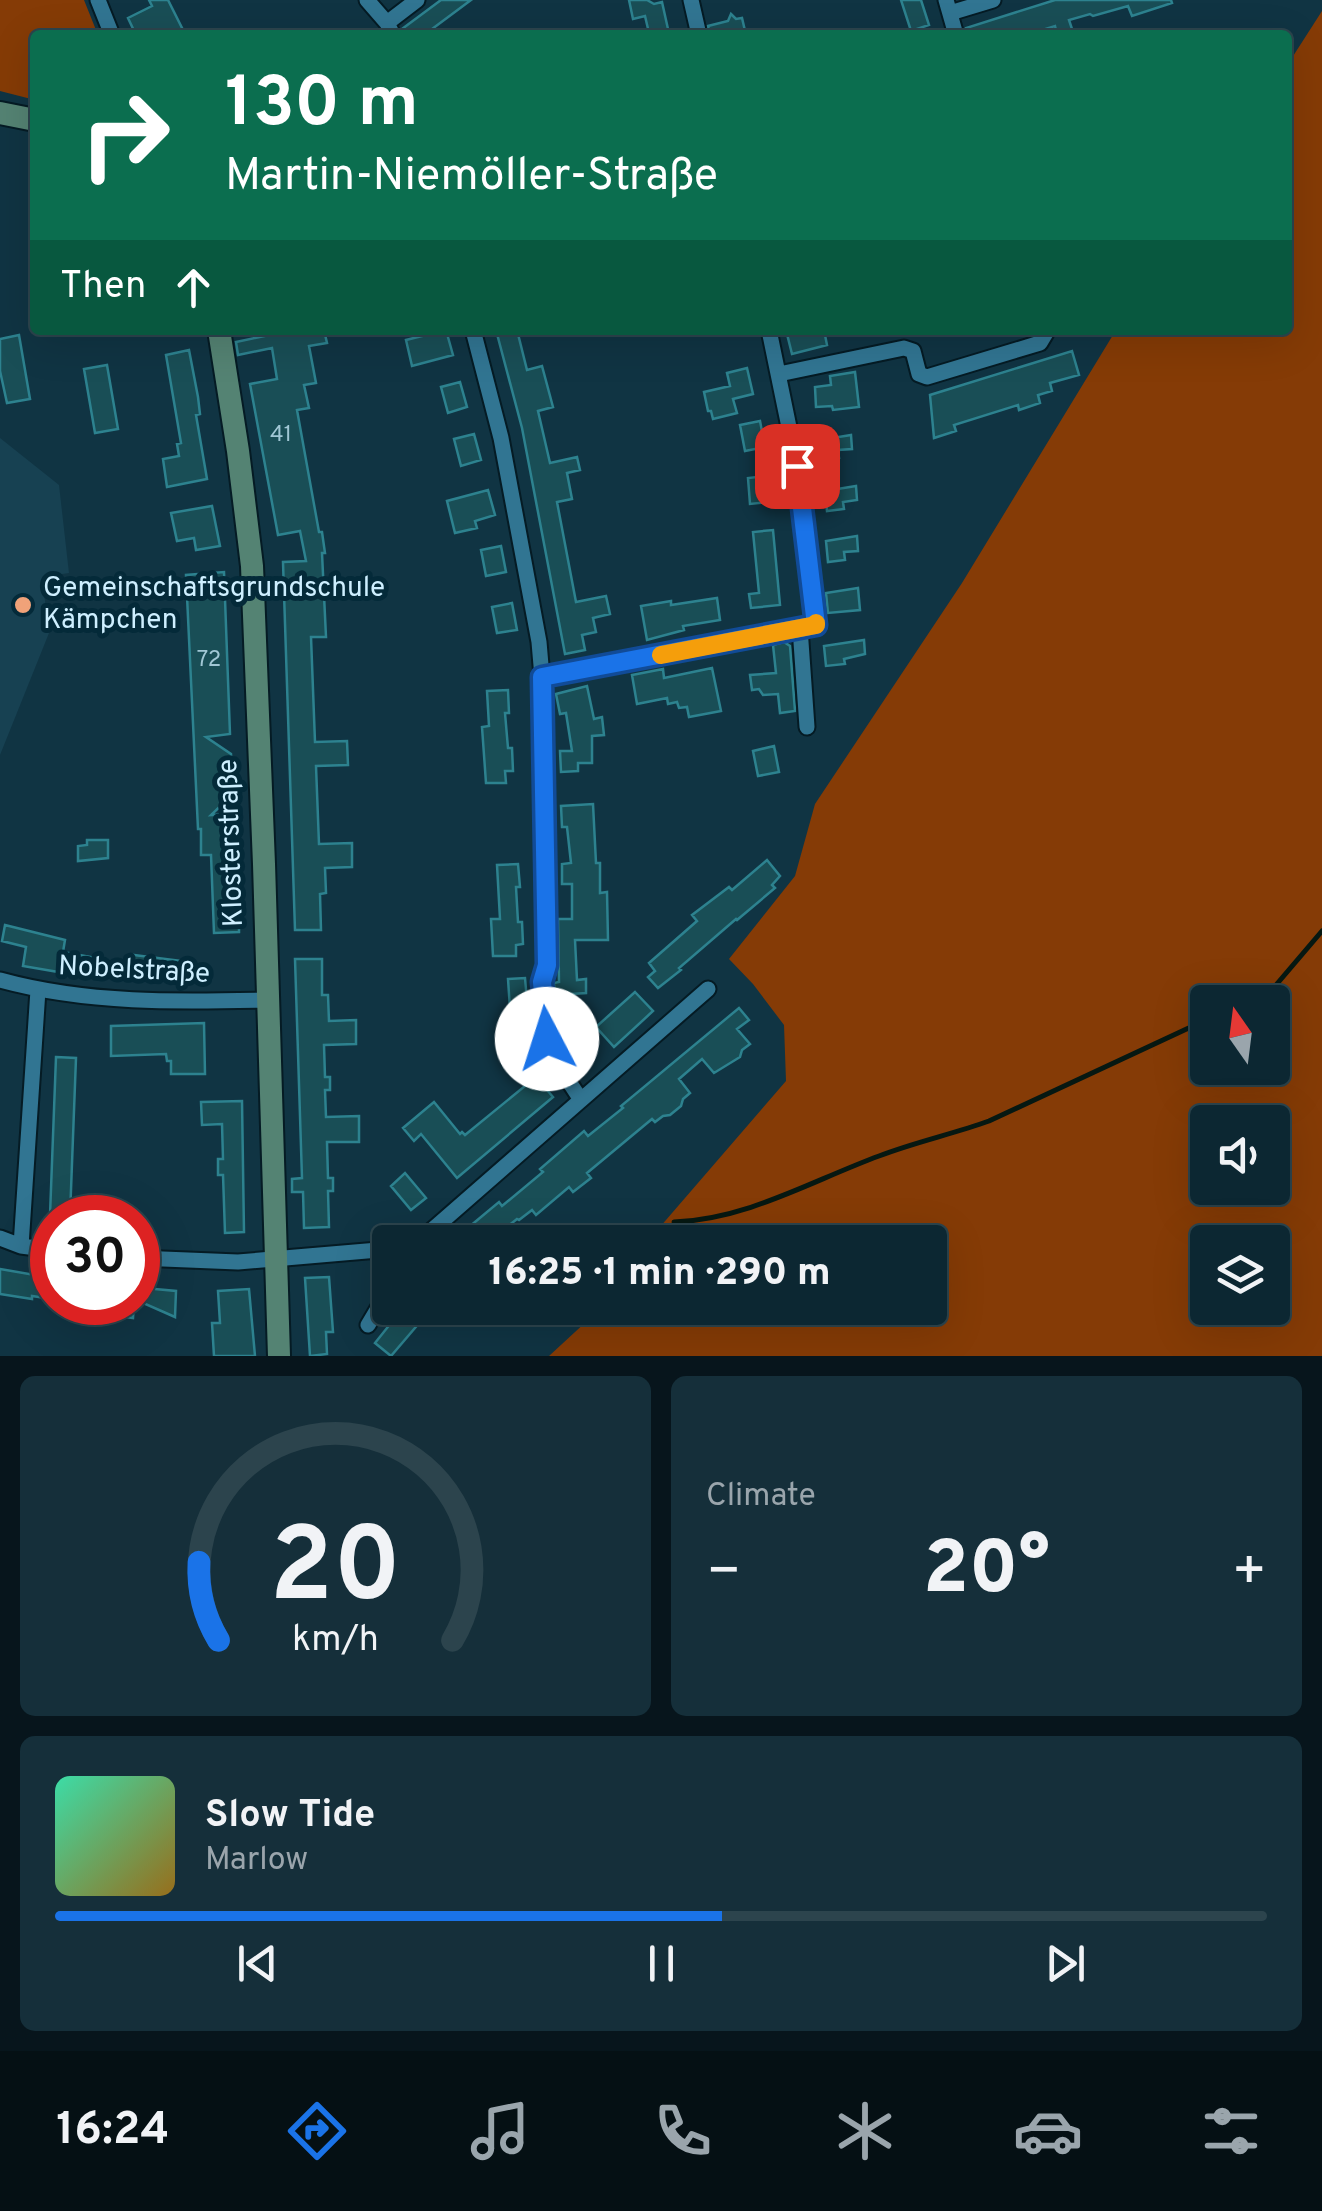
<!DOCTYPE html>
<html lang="en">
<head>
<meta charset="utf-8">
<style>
  body { margin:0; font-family:Overpass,sans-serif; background:#152f3a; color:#f1f3f6; height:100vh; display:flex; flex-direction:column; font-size:38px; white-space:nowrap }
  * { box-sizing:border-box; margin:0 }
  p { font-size:32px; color:#9aa5ac }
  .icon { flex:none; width:55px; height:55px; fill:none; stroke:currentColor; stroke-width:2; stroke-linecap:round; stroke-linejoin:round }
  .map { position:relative; height:1356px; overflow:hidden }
  .side { display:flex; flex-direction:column; gap:20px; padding:20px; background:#07151c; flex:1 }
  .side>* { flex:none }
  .top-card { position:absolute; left:30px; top:30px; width:1262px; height:305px; border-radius:10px; box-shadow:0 10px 40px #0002,0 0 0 2px #2c444d; background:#0b6e4f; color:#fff; overflow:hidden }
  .needle { width:65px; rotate:346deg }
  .buttons { position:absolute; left:1190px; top:985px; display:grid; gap:20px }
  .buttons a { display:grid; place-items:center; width:100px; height:100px; border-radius:10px; background:#0c2732; box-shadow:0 10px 40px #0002,0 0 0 2px #2c444d; font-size:50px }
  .speed { position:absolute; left:30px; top:1195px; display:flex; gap:20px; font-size:50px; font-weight:700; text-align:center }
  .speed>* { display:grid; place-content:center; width:130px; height:130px; border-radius:50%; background:#0c2732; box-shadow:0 10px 40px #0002,0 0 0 2px #2c444d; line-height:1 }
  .speed .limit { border:15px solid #d22; background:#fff; color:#111 }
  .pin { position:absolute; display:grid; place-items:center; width:85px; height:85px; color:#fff; margin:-42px; border-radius:20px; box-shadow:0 5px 15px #0006 }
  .me { position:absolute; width:110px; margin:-55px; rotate:355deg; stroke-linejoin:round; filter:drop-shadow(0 0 8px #0008) }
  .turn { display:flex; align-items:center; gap:35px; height:210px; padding:0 30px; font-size:45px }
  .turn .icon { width:130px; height:130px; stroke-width:2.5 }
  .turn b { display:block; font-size:70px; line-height:85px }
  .then { display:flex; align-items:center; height:95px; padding:0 30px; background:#0003; gap:20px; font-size:38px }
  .big { font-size:75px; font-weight:800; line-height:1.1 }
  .side .card { flex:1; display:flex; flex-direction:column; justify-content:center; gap:15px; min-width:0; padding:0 35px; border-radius:15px; background:#152f3a }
  .side .dial { align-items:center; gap:0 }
  .dial svg { height:260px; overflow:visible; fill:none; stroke:#2c444d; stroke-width:7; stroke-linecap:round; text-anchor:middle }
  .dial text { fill:#f1f3f6; stroke:none }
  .song { display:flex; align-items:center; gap:30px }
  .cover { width:120px; height:120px; border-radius:15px; background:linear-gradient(135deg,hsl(160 70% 55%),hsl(40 70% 35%)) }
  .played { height:10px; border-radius:5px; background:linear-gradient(90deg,#1a73e8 55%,#2c444d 55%) }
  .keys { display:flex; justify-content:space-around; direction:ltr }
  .heat { display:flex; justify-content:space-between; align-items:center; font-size:55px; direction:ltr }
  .side .tiles { flex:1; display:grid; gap:20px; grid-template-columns:1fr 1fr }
  .card:last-child { grid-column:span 2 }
  .trip { position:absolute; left:372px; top:1225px; width:575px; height:100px; border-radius:10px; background:#0c2732; box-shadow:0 10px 40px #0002,0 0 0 2px #2c444d; font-weight:800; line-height:100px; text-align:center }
  .dock { display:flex; height:160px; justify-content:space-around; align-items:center; background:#051014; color:#9aa5ac }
  .dock .icon { width:70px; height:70px }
  .dock .on { color:#1a73e8 }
  .dock b { font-size:45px; color:#f1f3f6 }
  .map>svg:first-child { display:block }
  .built { fill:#174152 }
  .green { fill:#853b06; fill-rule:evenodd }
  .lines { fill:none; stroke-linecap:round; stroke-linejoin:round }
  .stream { stroke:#061812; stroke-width:5 }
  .building { fill:#194e56; stroke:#2d828f; stroke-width:2.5 }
  .street-casing { stroke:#051b24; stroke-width:19 }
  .secondary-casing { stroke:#051b24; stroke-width:26 }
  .street { stroke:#317592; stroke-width:15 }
  .secondary { stroke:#548373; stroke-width:22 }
  .route-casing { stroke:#114b97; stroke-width:25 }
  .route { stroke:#1a73e8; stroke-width:18 }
  .slow { stroke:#f59e0b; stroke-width:18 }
  .poi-dot { fill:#f0a279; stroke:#042a39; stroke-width:4 }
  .labels { text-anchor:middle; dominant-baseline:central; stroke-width:10; stroke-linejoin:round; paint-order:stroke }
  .number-label { font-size:22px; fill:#a1c7d5 }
  .poi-label { font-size:28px; fill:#ceefff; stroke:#042a39; text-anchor:start }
  .street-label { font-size:28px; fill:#ceefff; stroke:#042a39 }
</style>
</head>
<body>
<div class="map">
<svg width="1322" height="1356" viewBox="0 0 1322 1356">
  <rect width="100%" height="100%" fill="#103443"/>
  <!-- built -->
  <path class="built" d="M 0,438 L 59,485 L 69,573 L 42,577 L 49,633 L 0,755 Z"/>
  <!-- green -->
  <path class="green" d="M 0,0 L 84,0 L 98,35 L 35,35 L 35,100 L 0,91 Z
    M 1322,11 L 1322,1356 L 549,1356 L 601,1308 L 930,1308 L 930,1242 L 647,1242 L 786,1081 L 784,1025 L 753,984 L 729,959 L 795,876 L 815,804 L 962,583 L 1116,330 L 1288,330 L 1288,64 ZM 1208,1002 L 1272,1002 L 1272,1068 L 1208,1068 ZM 1208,1122 L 1272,1122 L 1272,1188 L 1208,1188 ZM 1208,1242 L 1272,1242 L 1272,1308 L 1208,1308 Z"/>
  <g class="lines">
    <!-- stream -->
    <path class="stream" d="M 1244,1002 L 1276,985 L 1322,931
      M 674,1222 C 748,1219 811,1181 879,1156 C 915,1142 953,1134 989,1121 L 1208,1019"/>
  </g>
  <!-- building -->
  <path class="building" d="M 149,0 L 168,0 L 182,28 L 167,35 L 136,35 L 128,18 L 152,6 Z
    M 441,0 L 471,0 L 424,35 L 404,35 L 402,29 Z
    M 629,0 L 647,0 L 654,4 L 662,2 L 668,29 L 649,33 L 645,16 L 633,19 Z
    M 901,0 L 921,0 L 929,25 L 911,31 Z
    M 1055,0 L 1171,0 L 1172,3 L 1132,16 L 1128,6 L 1093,16 L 1090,14 L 1069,20 L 1072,29 L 1057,34 L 1055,26 L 1026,35 L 967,35 L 966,28 Z
    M 731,14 L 736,19 L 742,18 L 746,35 L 710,35 L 708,26 L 728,21 Z
    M 276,330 L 324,330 L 327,343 L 309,346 L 316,383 L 304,385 L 309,408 L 297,410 L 319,532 L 322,532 L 325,553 L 322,553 L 326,637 L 311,637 L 315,742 L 347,741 L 348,765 L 316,766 L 319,844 L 352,843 L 352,867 L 325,868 L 326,893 L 320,894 L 321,930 L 295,930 L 283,562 L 306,561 L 300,531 L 278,535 L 250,384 L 277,379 L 272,348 L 238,355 L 236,342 L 269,335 L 268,332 Z
    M 446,330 L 453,355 L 412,366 L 406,340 Z
    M 496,330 L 517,330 L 527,370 L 542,366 L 553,407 L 538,411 L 550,463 L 577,457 L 580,470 L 567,473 L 572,499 L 557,502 L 576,602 L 606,596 L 610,614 L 593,618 L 596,632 L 582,635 L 585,650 L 565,654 L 522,428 Z
    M 786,330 L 824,330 L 827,345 L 792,354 Z
    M 19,335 L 30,399 L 7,403 L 0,371 L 0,339 Z
    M 189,350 L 198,397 L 200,414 L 196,415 L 207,479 L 167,487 L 163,459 L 179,456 L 177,444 L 181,443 L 166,355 Z
    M 1072,351 L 1079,375 L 1050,383 L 1052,391 L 1038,395 L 1040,403 L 1019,410 L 1018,405 L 954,425 L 956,431 L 934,438 L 930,395 Z
    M 107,365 L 118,429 L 95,433 L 84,369 Z
    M 747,368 L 753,394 L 733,399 L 737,413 L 713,419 L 711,411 L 708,411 L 704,392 L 730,386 L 727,373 Z
    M 855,372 L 859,407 L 833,410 L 832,406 L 816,407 L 815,387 L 831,385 L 830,376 Z
    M 460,382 L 467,407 L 448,413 L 441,387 Z
    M 760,421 L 765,447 L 745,451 L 740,425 Z
    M 474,434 L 481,460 L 461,466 L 454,439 Z
    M 851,435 L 852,449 L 838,450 L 839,458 L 822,460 L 820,440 Z
    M 767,476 L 770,502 L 750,504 L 748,478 Z
    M 856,486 L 857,500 L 843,502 L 844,509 L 827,511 L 825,491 Z
    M 488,490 L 495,515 L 475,521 L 477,528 L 455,533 L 447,501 Z
    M 212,506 L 220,546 L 196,550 L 194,538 L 177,541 L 171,513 Z
    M 773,530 L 780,605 L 751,608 L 749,594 L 759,593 L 753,532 Z
    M 857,536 L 858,551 L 844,552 L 845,560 L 828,562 L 826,541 Z
    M 501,546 L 506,572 L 486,576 L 481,550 Z
    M 224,572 L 230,734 L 206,737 L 231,754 L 233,794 L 211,815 L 234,814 L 239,912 L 239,932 L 214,933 L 211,855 L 201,855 L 201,829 L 198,829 L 186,575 Z
    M 858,588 L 860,610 L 828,613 L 826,593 Z
    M 717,598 L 720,620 L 683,626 L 684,630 L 647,640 L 641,606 L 671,601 L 671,605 Z
    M 512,603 L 517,630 L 497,633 L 492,607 Z
    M 864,640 L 865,654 L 844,659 L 845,664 L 826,666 L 824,646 Z
    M 784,642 L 790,646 L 795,711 L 780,713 L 778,694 L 763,695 L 759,689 L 752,690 L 750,675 L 776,673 L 773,645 Z
    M 712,668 L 721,711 L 689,717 L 687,707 L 679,708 L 677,702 L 668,704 L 667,698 L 637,704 L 632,675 L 663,669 L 664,678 Z
    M 587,686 L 594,719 L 602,717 L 604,735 L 592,736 L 592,763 L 578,763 L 578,771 L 561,772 L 560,751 L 572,751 L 566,713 L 560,714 L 556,694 Z
    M 508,690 L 509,713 L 505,713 L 508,748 L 512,748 L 513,771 L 505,771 L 506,783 L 486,783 L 482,727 L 489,726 L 487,691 Z
    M 774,746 L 779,772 L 758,776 L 753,751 Z
    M 593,804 L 596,863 L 600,863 L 600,893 L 607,892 L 608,940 L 575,940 L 577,980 L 586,979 L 586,993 L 572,994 L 572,1002 L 555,1003 L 554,983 L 559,982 L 558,919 L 572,919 L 572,884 L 562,884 L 562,864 L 571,863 L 567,827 L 562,827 L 561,806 Z
    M 87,840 L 108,840 L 108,858 L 78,861 L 78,846 L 87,845 Z
    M 767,860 L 780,876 L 772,885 L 775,888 L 737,920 L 736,919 L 679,968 L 681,970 L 658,988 L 648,977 L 655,971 L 649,963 L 697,921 L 692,915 L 729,887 L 732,890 Z
    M 518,864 L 520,887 L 516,887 L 518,922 L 522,922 L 523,944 L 516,945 L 516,956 L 493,956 L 491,919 L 500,919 L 497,865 Z
    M 5,925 L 65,940 L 63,952 L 107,960 L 105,974 L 71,969 L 70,974 L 23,966 L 26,947 L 2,941 Z
    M 134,955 L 182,961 L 179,980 L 132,975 Z
    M 295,959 L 322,959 L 322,995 L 328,995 L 329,1021 L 356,1020 L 356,1044 L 324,1045 L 325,1077 L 330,1077 L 330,1090 L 325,1090 L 326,1117 L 359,1116 L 359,1142 L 327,1142 L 328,1178 L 333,1178 L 333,1191 L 328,1191 L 329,1227 L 304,1228 L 303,1192 L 292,1192 L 292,1179 L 302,1178 Z
    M 525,978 L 527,1001 L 519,1001 L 539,1047 L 523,1054 L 518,1043 L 515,1045 L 507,1026 L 511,1024 L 508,979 Z
    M 635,992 L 653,1011 L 614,1047 L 596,1027 Z
    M 739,1008 L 749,1020 L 737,1029 L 750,1044 L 742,1050 L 740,1057 L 714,1073 L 702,1059 L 679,1079 L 690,1093 L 683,1099 L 681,1106 L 670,1115 L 663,1116 L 655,1122 L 652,1119 L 587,1173 L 591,1178 L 573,1192 L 569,1187 L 536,1215 L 532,1210 L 519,1220 L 517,1219 L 488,1242 L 471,1242 L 463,1232 L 499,1202 L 502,1206 L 543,1172 L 540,1169 L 584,1131 L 588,1136 L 623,1108 L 621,1106 Z
    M 204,1023 L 205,1074 L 171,1074 L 171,1061 L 167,1061 L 166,1054 L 111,1056 L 111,1026 Z
    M 56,1057 L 76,1058 L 70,1216 L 50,1215 Z
    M 536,1077 L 553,1097 L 457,1178 L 421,1134 L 414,1141 L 403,1128 L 434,1102 L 460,1134 L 462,1132 L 465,1135 Z
    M 242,1101 L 244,1232 L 225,1233 L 223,1175 L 218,1175 L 218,1159 L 223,1159 L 222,1124 L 202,1125 L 201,1102 Z
    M 405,1173 L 426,1198 L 411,1210 L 391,1186 Z
    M 0,1269 L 35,1275 L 35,1280 L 52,1283 L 52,1299 L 32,1296 L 32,1299 L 0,1294 Z
    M 329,1277 L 333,1332 L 326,1332 L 327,1354 L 310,1356 L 305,1278 Z
    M 144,1288 L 176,1291 L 175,1317 L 143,1303 Z
    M 249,1289 L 255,1356 L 214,1356 L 212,1323 L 220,1323 L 218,1291 Z
    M 86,1302 L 134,1302 L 133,1318 L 85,1311 Z
    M 403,1308 L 432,1308 L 391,1356 L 375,1343 Z"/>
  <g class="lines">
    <defs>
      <path id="street" d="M 98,0 L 112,35
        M 367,0 L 387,23 L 393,35
        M 691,0 L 699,35
        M 946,0 L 956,35
        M 950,13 L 993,0
        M 387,23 L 417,0
        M 473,330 L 501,438 L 539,642 L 542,677 L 547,965 L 542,982 L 547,1039
        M 769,330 L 797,466 L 816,625 L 800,628 L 807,727
        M 779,374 L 904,348 L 913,351 L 919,374 L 927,377 L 1040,343 L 1046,333 L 1045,330
        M 542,677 L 800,628
        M 0,980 C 87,1004 177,1002 267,1000
        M 562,1071 L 581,1100
        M 0,1238 L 21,1246 L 52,1250
        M 412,1242 L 431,1231 L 708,989
        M 21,1246 L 38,990
        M 138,1258 L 238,1262 L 390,1249
        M 368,1325 L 390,1288"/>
      <path id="secondary" d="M 0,113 L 35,120
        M 219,330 L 238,451 L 252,566 L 264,864 L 279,1356"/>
    </defs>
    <!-- street casing -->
    <use href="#street" class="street-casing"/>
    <!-- secondary casing -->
    <use href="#secondary" class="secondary-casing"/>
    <!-- street -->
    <use href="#street" class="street"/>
    <!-- secondary -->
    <use href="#secondary" class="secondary"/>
  </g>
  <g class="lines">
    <defs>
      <path id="route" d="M 547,1039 L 542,982 L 547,965 L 542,677 L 816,625 L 797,466"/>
    </defs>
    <!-- route casing -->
    <use href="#route" class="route-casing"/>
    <!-- route -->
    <use href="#route" class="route"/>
    <!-- slow -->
    <path class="slow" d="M 661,655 L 816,625 L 816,623"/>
  </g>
  <!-- markers -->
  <circle class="poi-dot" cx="23" cy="605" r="10"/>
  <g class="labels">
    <!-- number labels -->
    <g class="number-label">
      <text x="281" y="435">41</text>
      <text x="209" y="660">72</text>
    </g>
    <!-- poi labels -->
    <g class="poi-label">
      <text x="43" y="589">Gemeinschaftsgrundschule<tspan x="43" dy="32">Kämpchen</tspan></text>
    </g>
    <!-- street labels -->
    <g class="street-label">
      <text transform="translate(232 843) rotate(-92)">Klosterstraße</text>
      <text transform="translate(134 971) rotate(3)">Nobelstraße</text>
    </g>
  </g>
</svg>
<div class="buttons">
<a><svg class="needle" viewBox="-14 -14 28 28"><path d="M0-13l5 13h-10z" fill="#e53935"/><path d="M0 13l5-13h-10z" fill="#9aa5ac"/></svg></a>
<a><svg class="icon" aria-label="sound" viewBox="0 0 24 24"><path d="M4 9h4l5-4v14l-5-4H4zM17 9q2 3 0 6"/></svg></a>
<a><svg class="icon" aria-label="layers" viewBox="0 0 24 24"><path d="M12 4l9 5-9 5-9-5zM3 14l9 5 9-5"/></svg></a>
</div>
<div class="speed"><div class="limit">30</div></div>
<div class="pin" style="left:797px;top:466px;background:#d93025"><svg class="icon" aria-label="arrive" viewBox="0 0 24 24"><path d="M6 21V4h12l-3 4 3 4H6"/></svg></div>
<svg class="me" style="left:547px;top:1039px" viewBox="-20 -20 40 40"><circle r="19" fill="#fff"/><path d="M0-13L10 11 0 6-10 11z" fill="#1a73e8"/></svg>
<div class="trip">16:25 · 1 min · 290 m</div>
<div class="top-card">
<div class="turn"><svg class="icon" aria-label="right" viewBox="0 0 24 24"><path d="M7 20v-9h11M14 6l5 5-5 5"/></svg><div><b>130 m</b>Martin-Niemöller-Straße</div></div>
<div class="then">Then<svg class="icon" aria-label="ahead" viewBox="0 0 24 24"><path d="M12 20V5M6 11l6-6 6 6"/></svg></div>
</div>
</div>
<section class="side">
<div class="tiles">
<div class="card dial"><svg viewBox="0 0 100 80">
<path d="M14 69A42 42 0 1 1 86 69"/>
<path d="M14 69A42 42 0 0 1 8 45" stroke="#1a73e8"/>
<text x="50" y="56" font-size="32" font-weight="700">20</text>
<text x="50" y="72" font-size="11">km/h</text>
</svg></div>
<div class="card"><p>Climate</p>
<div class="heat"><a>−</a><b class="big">20°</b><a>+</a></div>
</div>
<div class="card">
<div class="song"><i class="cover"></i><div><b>Slow Tide</b><p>Marlow</p></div></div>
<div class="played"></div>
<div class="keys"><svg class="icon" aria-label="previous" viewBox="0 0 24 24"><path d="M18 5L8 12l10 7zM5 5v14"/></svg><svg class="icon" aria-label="pause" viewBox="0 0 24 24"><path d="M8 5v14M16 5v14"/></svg><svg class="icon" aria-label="next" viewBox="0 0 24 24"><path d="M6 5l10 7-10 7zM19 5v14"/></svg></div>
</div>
</div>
</section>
<nav class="dock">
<b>16:24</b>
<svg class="icon on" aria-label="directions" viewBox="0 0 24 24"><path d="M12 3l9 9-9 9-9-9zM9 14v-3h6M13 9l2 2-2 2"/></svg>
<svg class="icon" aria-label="music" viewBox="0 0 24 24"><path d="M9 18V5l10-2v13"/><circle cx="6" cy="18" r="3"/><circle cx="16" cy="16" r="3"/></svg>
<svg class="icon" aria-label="phone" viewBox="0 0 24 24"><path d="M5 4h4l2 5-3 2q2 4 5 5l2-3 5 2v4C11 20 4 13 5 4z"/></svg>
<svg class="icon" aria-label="climate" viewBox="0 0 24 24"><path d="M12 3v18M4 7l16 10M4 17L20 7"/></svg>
<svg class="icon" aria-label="car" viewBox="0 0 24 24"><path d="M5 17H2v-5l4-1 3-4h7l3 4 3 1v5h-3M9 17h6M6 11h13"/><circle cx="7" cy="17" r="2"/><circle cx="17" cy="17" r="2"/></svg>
<svg class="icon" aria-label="filters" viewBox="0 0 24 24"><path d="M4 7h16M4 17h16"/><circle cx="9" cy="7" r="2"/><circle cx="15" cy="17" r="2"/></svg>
</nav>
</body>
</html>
